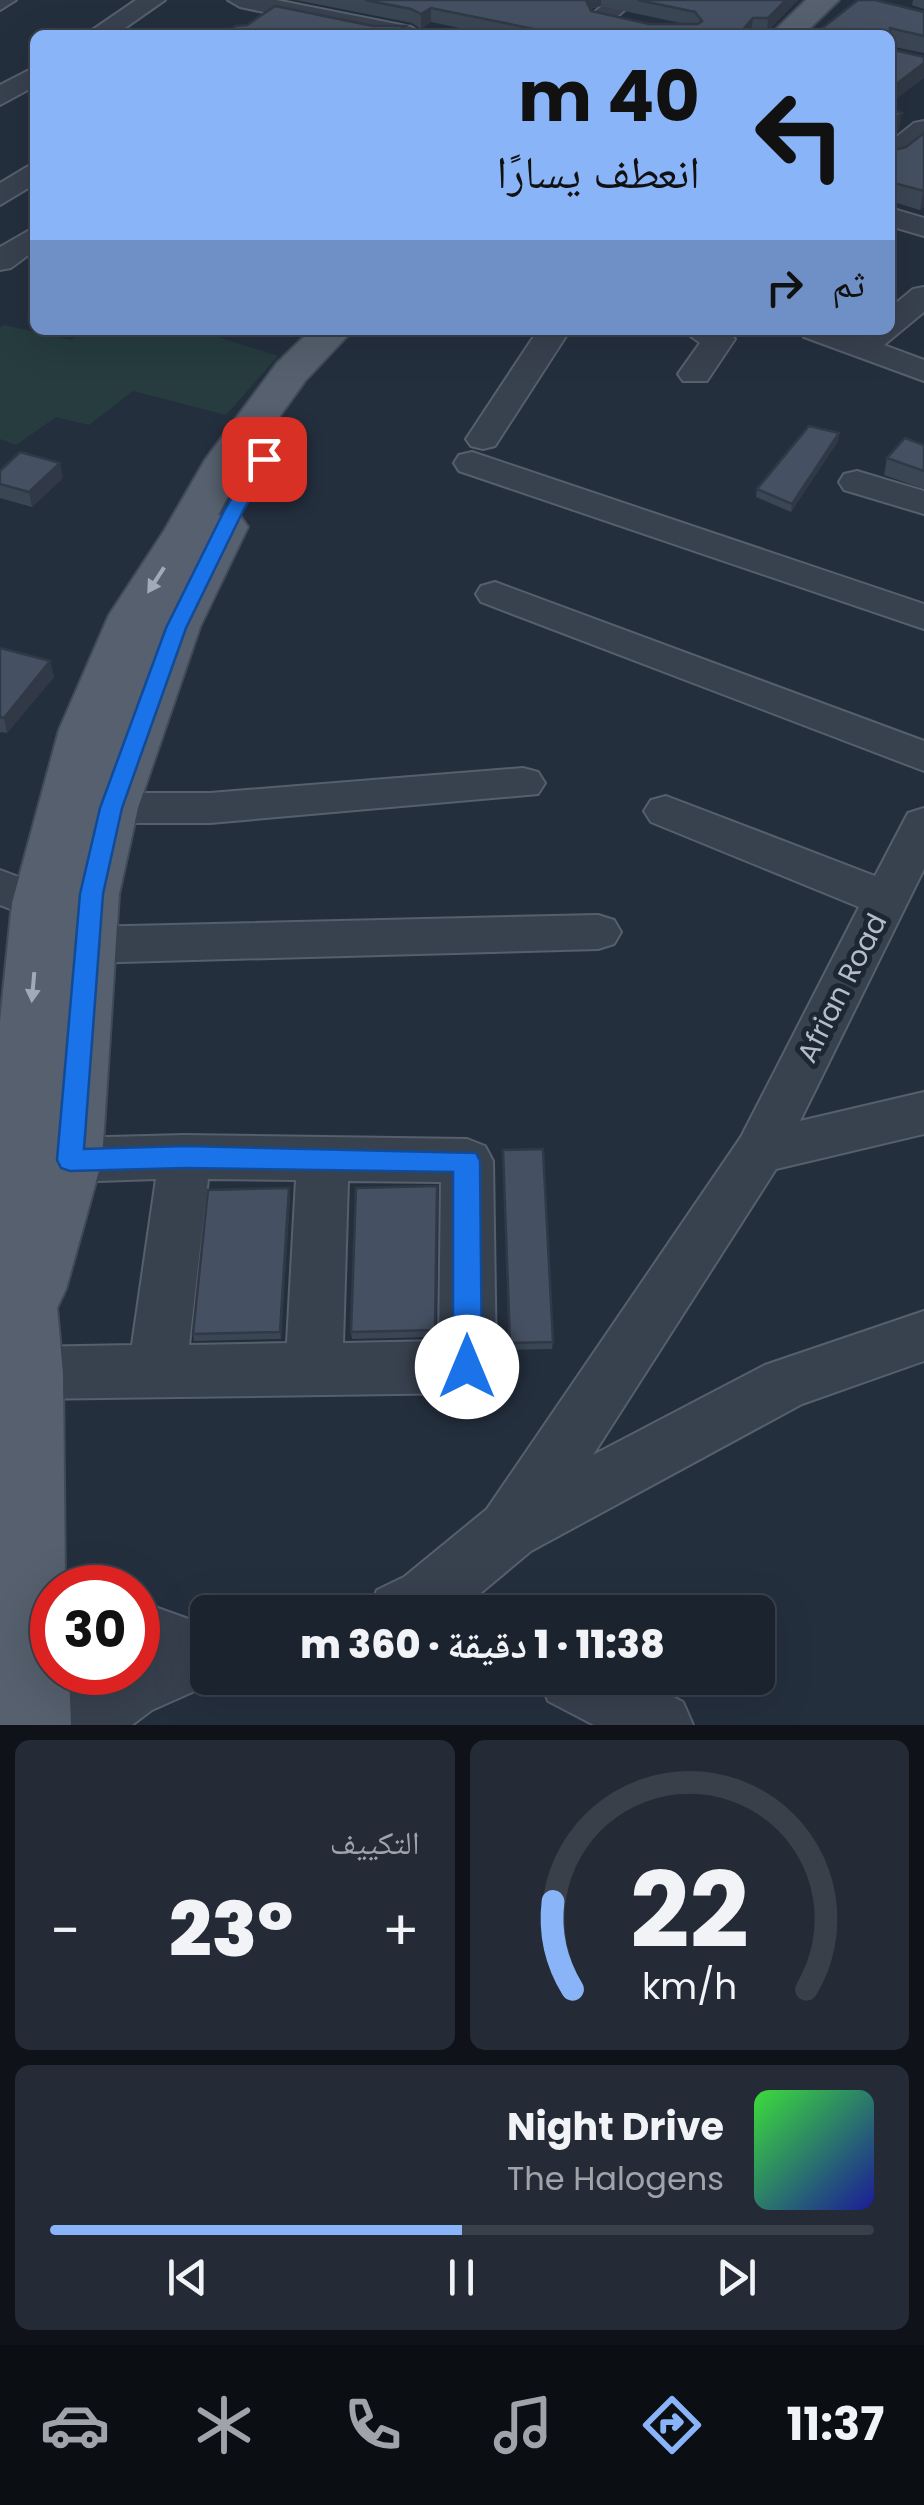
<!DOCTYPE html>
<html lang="ar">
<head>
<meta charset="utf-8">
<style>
  body { margin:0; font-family:Poppins,"Noto Naskh Arabic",sans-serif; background:#242b36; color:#f1f3f6; direction:rtl; height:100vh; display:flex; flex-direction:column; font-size:38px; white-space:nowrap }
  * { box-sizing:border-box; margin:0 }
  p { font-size:32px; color:#a0a4aa }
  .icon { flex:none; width:55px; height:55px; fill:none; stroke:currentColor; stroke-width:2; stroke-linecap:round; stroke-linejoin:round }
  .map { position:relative; height:1725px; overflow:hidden; direction:ltr }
  .details { display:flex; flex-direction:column; gap:15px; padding:15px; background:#0f1319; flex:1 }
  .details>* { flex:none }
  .banner { position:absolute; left:30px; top:30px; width:865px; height:305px; border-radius:15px; box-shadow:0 10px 40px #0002,0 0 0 2px #39404a; direction:rtl; background:#8ab4f8; color:#111; overflow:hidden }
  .speed { position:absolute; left:30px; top:1565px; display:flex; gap:20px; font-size:50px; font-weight:700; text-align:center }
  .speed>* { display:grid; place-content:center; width:130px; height:130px; border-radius:50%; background:#1b232e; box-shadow:0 10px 40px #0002,0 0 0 2px #39404a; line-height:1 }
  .speed .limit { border:15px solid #d22; background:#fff; color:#111 }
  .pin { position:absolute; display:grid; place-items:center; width:85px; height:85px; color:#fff; margin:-42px; border-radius:20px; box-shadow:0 5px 15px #0006 }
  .me { position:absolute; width:110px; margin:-55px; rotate:0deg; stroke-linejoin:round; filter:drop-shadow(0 0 8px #0008) }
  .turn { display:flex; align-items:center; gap:35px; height:210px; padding:0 30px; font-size:45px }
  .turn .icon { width:130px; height:130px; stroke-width:2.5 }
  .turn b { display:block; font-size:70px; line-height:85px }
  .then { display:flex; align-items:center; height:95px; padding:0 30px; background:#0003; gap:20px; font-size:38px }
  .big { font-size:75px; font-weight:800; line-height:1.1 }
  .details .tile { flex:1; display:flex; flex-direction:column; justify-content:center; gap:15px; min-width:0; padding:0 35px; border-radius:15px; background:#242b36 }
  .details .dial { align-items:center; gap:0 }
  .dial svg { height:260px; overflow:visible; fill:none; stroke:#39404a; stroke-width:7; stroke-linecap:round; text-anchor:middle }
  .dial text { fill:#f1f3f6; stroke:none }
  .song { display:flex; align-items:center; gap:30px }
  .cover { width:120px; height:120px; border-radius:15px; background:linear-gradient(135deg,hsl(120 70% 55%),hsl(240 70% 35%)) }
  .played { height:10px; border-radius:5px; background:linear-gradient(90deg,#8ab4f8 50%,#39404a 50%) }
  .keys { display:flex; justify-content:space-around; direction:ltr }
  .heat { display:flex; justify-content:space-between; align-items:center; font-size:55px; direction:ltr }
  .details .tiles { flex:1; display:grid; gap:15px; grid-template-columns:1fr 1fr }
  .tile:last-child { grid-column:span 2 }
  .trip { position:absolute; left:190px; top:1595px; width:585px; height:100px; border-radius:15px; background:#1b232e; box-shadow:0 10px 40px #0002,0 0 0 2px #39404a; font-weight:800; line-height:100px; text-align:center; direction:rtl }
  .tab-bar { display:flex; height:160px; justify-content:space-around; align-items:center; background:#0b0e12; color:#a0a4aa }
  .tab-bar .icon { width:70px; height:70px }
  .tab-bar .selected { color:#8ab4f8 }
  .tab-bar b { font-size:45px; color:#f1f3f6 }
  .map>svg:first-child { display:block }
  .green { fill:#263c3f }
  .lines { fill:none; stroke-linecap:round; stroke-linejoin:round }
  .minor-casing { stroke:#565f6c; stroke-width:4 }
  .major-casing { stroke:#414a57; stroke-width:4 }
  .minor { fill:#38414e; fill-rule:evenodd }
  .major { fill:#56606e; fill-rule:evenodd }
  .wall { fill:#3b4654; fill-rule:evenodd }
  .shaded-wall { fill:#303945 }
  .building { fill:#455162; stroke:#303945; stroke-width:2.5 }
  .oneway { fill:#a1aab7 }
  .route { fill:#1a73e8; stroke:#114b97; stroke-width:2.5 }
  .labels { text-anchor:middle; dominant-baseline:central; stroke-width:10; stroke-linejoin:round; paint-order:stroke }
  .street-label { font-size:28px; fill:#b4bcc9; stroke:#1d2633 }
</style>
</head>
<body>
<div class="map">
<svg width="924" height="1725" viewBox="0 0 924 1725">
  <rect width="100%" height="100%" fill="#242f3e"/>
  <!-- green -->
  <path class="green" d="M 4,325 L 71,340 L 84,330 L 219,330 L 215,336 L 278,356 L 226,415 L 133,391 L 89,425 L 56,417 L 16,445 L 0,439 L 0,327 Z"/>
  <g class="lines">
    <defs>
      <path id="minor" d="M 0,0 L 16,0 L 0,10 Z
        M 136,0 L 165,0 L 115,35 L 85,35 Z
        M 228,0 L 276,0 L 411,27 L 424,35 L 374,35 L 240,7 Z
        M 609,0 L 636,0 L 596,35 L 567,35 Z
        M 35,67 L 35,86 L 0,105 L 0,85 Z
        M 924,121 L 924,143 L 900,162 L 890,164 L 890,142 L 914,123 Z
        M 35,162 L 35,184 L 0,205 L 0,183 Z
        M 890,208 L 924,218 L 924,236 L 890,226 Z
        M 35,227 L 35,250 L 11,268 L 0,270 L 0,247 Z
        M 924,287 L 924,312 L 884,345 L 924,360 L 924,381 L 804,337 L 799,330 L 844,330 L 857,335 L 862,330 L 890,330 L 890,308 L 913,289 Z
        M 538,330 L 570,330 L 495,446 L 483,449 L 471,446 L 466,439 Z
        M 682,330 L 726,330 L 735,339 L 707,381 L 683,381 L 678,374 L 700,343 Z
        M 472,452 L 924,604 L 924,629 L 459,471 L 454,463 L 459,455 Z
        M 857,471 L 924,491 L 924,514 L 844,490 L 839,482 L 844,474 Z
        M 495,582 L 924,741 L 924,771 L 481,602 L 476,594 L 481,586 Z
        M 523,768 L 538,772 L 545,783 L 538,794 L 210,823 L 111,823 L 96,819 L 89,808 L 96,797 L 111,793 L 210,793 Z
        M 666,796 L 875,876 L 908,813 L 924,808 L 924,869 L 800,1121 L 924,1092 L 924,1134 L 776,1169 L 593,1455 L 765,1365 L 924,1311 L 924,1361 L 802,1404 L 531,1551 L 458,1612 L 368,1612 L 377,1590 L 404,1577 L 487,1509 L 741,1137 L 859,907 L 651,822 L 644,811 L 651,800 Z
        M 0,870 L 56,891 L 63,903 L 56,915 L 40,920 L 0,905 Z
        M 598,915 L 614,920 L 621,932 L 614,944 L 598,949 L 86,963 L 69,957 L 63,945 L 69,933 L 86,927 Z
        M 185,1135 L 467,1139 L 485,1146 L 493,1161 L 496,1367 L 487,1385 L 467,1393 L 28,1399 L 8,1391 L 0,1374 L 8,1355 L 28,1347 L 132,1345 L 156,1179 L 70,1182 L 52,1175 L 44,1160 L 52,1145 L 70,1138 ZM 208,1179 L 296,1180 L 287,1343 L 189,1345 ZM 348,1181 L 441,1182 L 439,1341 L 343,1343 Z
        M 138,1601 L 208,1626 L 208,1678 L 224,1678 L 152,1710 L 132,1725 L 45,1725 L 55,1702 L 95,1672 L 138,1672 Z
        M 539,1678 L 637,1678 L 683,1702 L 693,1725 L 594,1725 L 548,1701 Z"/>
      <path id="major" d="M 806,0 L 839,0 L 803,35 L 770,35 Z
        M 311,330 L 353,330 L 305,381 L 241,470 L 218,515 L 241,517 L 248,527 L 200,627 L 138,808 L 119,894 L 102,1160 L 66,1289 L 57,1308 L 63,1373 L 65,1588 L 52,1588 L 52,1672 L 69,1672 L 71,1725 L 0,1725 L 0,1022 L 12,903 L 59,730 L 109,615 L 164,531 L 205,460 L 277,363 Z"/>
    </defs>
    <!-- minor casing -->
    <use href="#minor" class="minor-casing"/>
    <!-- major casing -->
    <use href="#major" class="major-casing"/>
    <!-- minor -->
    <use href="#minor" class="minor"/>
    <!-- major -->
    <use href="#major" class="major"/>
  </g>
  <!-- wall -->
  <path class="wall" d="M 296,0 L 798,0 L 767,32 L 751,33 L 749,35 L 493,35 L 431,22 L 421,29 L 412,23 ZM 601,6 L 685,24 L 649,24 L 591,11 L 590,9 Z
    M 913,0 L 924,0 L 924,9 L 912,5 Z
    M 924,12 L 924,53 L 890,46 L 890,35 L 820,35 L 821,29 Z
    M 924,133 L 924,207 L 920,210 L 890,201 L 890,147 L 894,150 L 906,147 Z
    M 839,433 L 838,441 L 791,512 L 756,497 L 757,489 Z
    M 924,445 L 924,489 L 884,475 L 887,458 Z
    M 0,471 L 63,478 L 32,507 L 0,498 Z
    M 0,648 L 50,661 L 54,677 L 7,733 L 1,732 L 0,733 Z
    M 503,1150 L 553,1342 L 552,1349 L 509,1350 Z
    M 437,1186 L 435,1337 L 352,1339 L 351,1332 Z
    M 290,1196 L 281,1339 L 194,1341 L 193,1334 Z"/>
  <!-- shaded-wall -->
  <path class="shaded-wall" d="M 586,0 L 601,0 L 601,6 L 590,8 L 585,15 Z
    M 786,0 L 798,0 L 767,32 L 768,18 Z
    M 431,8 L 431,22 L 421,29 L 421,14 Z
    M 753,18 L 751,33 L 749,35 L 738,35 Z
    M 405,26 L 405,35 L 391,35 Z
    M 924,63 L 924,78 L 890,104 L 890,89 Z
    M 902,113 L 899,130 L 890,138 L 890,124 Z
    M 924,191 L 924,207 L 920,210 L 923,192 Z
    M 839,433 L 838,441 L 791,512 L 792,504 Z
    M 60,463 L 63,478 L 32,507 L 29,492 Z
    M 50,661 L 54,677 L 7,733 L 4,718 Z
    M 289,1188 L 290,1196 L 281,1339 L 280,1332 Z"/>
  <!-- building -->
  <path class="building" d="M 365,0 L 586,0 L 591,11 L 649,24 L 698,24 L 702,21 L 695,12 L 638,0 L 786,0 L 768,18 L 753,18 L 738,35 L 536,35 L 539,30 L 431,8 L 421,14 L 411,9 Z
    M 858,0 L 875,0 L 924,12 L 924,36 L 890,28 L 890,44 L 890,35 L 822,35 L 827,31 L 821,29 Z
    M 275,6 L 373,26 L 405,26 L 391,35 L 222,35 L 236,26 L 247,25 Z
    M 890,49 L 924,57 L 924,63 L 890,89 Z
    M 890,109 L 902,113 L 890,124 Z
    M 924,133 L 924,191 L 890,182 L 890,147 L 894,150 L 906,147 Z
    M 809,426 L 839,433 L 792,504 L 757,489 Z
    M 905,438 L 924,445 L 924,471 L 887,458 Z
    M 20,452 L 60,463 L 29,492 L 0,484 L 0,471 Z
    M 0,648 L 50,661 L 4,718 L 0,717 Z
    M 543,1149 L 553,1342 L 510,1343 L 503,1150 Z
    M 437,1186 L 435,1330 L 351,1332 L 356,1188 Z
    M 289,1188 L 280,1332 L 193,1334 L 208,1190 Z"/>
  <!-- one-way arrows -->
  <defs><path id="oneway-solid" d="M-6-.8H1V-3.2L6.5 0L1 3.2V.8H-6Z" transform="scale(2.5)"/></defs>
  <g class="oneway">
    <use href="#oneway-solid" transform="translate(156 580) rotate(123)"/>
    <use href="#oneway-solid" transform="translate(33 987) rotate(95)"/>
  </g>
  <!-- route -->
  <path class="route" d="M 264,454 L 273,459 L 243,511 L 186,628 L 122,808 L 103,894 L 84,1149 L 185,1146 L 476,1153 L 480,1161 L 482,1367 L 477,1376 L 467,1380 L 457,1376 L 453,1367 L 453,1172 L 185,1168 L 70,1171 L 61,1168 L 57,1160 L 80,894 L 100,808 L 166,628 L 224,511 L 258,455 Z"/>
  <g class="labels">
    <!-- street labels -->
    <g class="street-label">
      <text transform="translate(842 988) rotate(-63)">Afrian Road</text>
    </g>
  </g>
</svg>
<div class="speed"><div class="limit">30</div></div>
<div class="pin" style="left:264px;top:459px;background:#d93025"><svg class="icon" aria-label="arrive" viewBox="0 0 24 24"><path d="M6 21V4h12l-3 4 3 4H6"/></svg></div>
<svg class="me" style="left:467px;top:1367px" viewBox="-20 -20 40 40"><circle r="19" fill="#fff"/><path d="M0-13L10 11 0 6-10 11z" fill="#1a73e8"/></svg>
<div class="trip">11:38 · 1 دقيقة · 360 m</div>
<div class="banner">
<div class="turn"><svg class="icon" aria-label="left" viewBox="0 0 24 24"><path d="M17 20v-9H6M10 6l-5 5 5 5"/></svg><div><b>40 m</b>انعطف يسارًا</div></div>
<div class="then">ثم<svg class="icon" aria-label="right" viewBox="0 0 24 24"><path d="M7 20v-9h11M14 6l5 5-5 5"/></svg></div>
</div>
</div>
<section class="details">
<div class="tiles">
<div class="tile dial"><svg viewBox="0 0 100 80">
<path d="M14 69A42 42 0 1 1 86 69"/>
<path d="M14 69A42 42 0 0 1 8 42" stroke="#8ab4f8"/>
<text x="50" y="56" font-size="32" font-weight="700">22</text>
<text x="50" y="72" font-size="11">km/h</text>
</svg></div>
<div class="tile"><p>التكييف</p>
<div class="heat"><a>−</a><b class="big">23°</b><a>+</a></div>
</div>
<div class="tile">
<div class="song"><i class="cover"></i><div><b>Night Drive</b><p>The Halogens</p></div></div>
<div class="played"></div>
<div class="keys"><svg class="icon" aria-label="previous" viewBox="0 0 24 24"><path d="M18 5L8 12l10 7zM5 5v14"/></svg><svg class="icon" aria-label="pause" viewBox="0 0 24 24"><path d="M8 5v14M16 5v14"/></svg><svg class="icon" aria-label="next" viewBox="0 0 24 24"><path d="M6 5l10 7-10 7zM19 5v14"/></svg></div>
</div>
</div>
</section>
<nav class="tab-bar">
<b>11:37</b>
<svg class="icon selected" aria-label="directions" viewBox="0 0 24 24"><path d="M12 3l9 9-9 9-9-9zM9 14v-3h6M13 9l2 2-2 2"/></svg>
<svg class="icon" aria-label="music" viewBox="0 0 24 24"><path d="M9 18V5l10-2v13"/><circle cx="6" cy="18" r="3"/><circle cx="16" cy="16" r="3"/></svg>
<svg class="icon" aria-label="phone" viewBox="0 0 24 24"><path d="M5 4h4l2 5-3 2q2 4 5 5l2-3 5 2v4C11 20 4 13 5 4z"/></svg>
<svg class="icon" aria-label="climate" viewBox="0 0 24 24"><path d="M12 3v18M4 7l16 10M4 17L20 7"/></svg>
<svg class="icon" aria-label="car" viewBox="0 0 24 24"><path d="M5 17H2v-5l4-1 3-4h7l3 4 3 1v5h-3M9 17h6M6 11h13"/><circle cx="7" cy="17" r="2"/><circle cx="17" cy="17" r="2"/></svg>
</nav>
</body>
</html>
